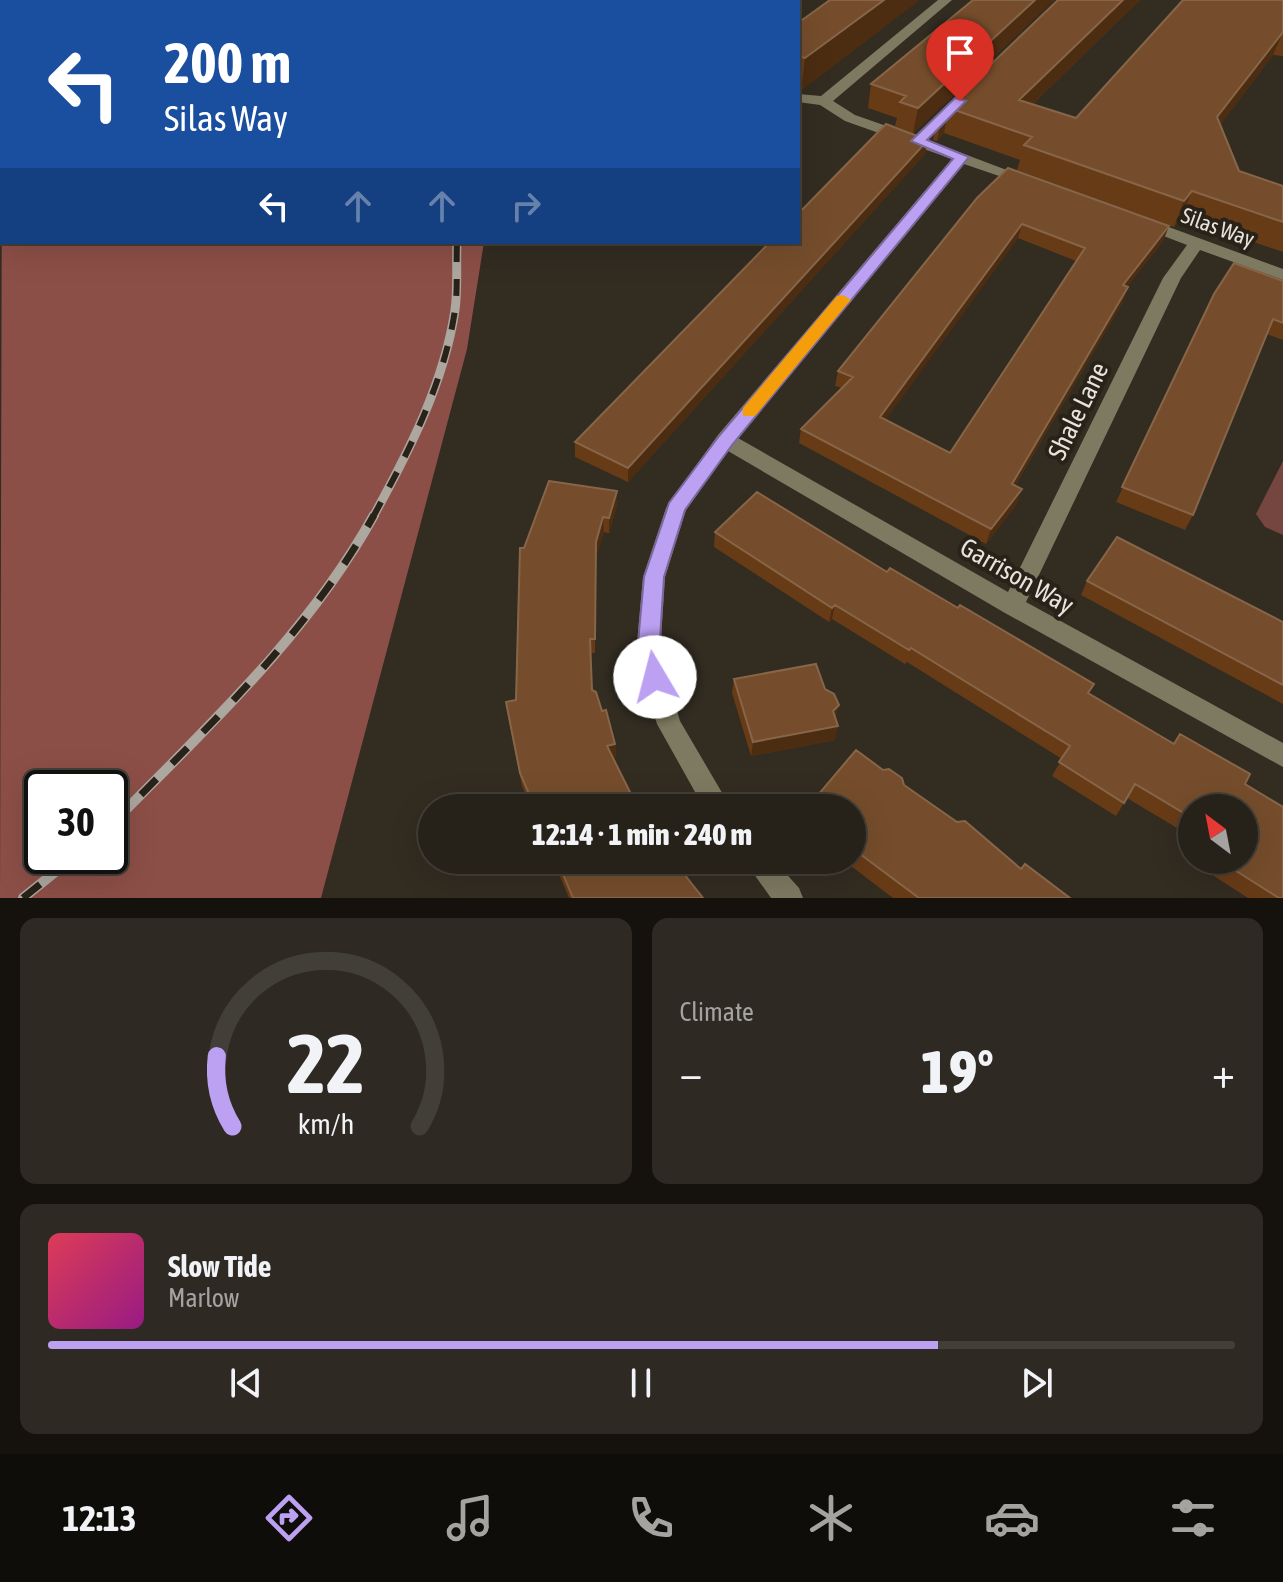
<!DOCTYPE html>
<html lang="en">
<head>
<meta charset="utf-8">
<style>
  body { margin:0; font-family:"Asap Condensed",sans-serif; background:#2e2922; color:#f1f3f6; height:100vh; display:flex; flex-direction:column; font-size:30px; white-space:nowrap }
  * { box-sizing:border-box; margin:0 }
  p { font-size:26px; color:#a4a3a2 }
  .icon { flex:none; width:44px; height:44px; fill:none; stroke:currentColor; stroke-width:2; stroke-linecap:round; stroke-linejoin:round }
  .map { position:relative; height:898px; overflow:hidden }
  .panel { display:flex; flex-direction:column; gap:20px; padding:20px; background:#15120e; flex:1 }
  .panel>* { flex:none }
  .top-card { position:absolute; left:0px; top:0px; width:800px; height:244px; box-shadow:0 8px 32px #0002,0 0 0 2px #423e38; background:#1a4fa0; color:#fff; overflow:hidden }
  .needle { width:52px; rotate:328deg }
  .buttons { position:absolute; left:1178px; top:794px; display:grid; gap:16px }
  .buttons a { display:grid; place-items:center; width:80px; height:80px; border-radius:50%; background:#262119; box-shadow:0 8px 32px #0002,0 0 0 2px #423e38; font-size:40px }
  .speed { position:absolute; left:24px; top:770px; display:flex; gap:16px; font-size:40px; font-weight:700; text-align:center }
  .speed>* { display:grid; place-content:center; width:104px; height:104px; border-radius:50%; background:#262119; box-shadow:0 8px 32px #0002,0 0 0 2px #423e38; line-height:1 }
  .speed .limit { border:4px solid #111; border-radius:12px; background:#fff; color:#111 }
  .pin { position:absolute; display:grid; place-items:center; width:68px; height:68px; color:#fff; margin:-82px -34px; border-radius:50% 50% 50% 0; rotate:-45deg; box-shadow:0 0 8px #0007 }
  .pin .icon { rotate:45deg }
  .me { position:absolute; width:88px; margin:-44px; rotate:352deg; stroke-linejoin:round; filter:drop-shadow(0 0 6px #0008) }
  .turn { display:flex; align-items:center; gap:28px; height:168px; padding:0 32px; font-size:36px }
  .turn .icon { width:104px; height:104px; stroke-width:2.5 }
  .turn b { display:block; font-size:56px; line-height:68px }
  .lanes { display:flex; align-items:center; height:76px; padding:0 32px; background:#0003; justify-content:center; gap:40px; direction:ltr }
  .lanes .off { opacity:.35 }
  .big { font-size:60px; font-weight:800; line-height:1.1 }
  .panel .widget { flex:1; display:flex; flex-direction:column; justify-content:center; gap:12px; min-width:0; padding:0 28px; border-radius:16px; background:#2e2922 }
  .panel .dial { align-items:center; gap:0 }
  .dial svg { height:208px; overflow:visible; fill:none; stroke:#423e38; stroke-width:7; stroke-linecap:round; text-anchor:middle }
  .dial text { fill:#f1f3f6; stroke:none }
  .song { display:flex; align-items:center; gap:24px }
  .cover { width:96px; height:96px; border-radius:12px; background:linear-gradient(135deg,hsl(350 70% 55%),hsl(310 70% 35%)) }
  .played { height:8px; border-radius:4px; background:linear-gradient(90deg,#bca0f2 75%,#423e38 75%) }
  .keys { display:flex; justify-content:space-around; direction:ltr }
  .heat { display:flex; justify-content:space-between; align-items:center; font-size:44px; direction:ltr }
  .panel .tiles { flex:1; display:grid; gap:20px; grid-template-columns:1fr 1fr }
  .widget:last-child { grid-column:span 2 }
  .trip { position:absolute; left:418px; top:794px; width:448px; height:80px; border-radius:40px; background:#262119; box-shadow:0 8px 32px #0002,0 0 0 2px #423e38; font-weight:800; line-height:80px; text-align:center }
  .tabs { display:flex; height:128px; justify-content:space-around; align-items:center; background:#0f0d0a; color:#a4a3a2 }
  .tabs .icon { width:56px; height:56px }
  .tabs .selected { color:#bca0f2 }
  .tabs b { font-size:36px; color:#f1f3f6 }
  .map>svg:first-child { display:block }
  .green { fill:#74463f }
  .forest { fill:#8c4f47; fill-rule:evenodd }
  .water { fill:#0e1900 }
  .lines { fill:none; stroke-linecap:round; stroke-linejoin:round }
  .minor { fill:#7d7a61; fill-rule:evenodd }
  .rail-far1-casing { stroke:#aca79f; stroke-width:9 }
  .rail-casing { stroke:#aca79f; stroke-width:10 }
  .rail-far1 { stroke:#282218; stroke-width:6; stroke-dasharray:17; stroke-linecap:butt }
  .rail { stroke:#282218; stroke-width:7; stroke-dasharray:22; stroke-linecap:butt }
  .wall { fill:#683b17; fill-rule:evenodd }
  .shaded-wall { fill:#4c2d12 }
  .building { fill:#754d2c; stroke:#876548; stroke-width:2; fill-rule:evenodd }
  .route { fill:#bca0f2; stroke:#7a689d; stroke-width:2 }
  .slow { fill:#f59e0b }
  .labels { text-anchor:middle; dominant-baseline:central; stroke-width:8; stroke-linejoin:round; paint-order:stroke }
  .far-street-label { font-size:22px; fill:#e8e4dd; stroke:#282218 }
  .street-label { font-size:26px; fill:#e8e4dd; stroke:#282218 }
</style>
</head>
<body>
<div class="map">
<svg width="1283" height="898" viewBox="0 0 1283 898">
  <rect width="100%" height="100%" fill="#322c21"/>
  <!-- green -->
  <path class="green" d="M 1283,461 L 1283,535 L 1265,527 L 1256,514 Z"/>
  <!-- forest -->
  <path class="forest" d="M 161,0 L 491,0 L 158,2 Z
    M 2,129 L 2,242 L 484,242 L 467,349 L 321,898 L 0,898 ZM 42,788 L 110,788 L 110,856 L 42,856 Z"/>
  <!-- water -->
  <path class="water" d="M 0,0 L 185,0 L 2,2 L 0,144 Z"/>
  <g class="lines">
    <!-- minor -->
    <path class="minor" d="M 938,0 L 952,0 L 833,101 L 855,115 L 915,136 L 950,102 L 960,102 L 960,108 L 927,140 L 1036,181 L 1028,186 L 964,164 L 738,438 L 1008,592 L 1163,278 L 1187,245 L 1135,225 L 1135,219 L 1147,219 L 1283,269 L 1283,280 L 1200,250 L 1181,278 L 1026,602 L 1283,743 L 1283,767 L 1005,613 L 728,451 L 686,510 L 665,577 L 660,654 L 680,721 L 731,808 L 704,808 L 657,724 L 636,654 L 643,577 L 666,508 L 718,435 L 952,159 L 845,121 L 820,105 L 798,102 L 798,94 L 821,96 Z
      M 744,860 L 774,860 L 799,888 L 803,898 L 771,898 Z"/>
    <defs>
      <path id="rail-far1" d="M 373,517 C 408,453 444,384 455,310 C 458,288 456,265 457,242"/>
      <path id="rail" d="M 110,826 C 206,728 307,636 374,515
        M 23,898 L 75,856"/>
    </defs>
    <!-- rail-far1 casing -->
    <use href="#rail-far1" class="rail-far1-casing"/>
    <!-- rail casing -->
    <use href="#rail" class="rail-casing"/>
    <!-- rail-far1 -->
    <use href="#rail-far1" class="rail-far1"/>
    <!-- rail -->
    <use href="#rail" class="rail"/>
  </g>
  <!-- wall -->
  <path class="wall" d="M 830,0 L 801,91 L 798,90 L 798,23 Z
    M 973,0 L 1054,0 L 913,133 L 895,126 L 897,118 L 868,108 L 871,84 Z
    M 1058,0 L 1140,0 L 1033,104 L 1076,118 L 1283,0 L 1283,56 L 1273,55 L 1220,125 L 1239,171 L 1283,186 L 1283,252 L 1181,217 L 1174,227 L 1017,170 L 1020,160 L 944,133 L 937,141 L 933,140 L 938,115 Z
    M 928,140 L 925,154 L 628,482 L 575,457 L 575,442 Z
    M 977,198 L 1169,226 L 1163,241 L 1127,287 L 1123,302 L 1015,486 L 1017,504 L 986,544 L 799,443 L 801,429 L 842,388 L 835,386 L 838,371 ZM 1018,238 L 1076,261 L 950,453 L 885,420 Z
    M 1283,281 L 1283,340 L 1267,334 L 1193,515 L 1185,530 L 1116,502 L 1214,294 Z
    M 617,506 L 609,533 L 604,532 L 596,556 L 595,653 L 591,653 L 592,690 L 615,744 L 616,757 L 613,758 L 638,808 L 531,808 L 522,786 L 508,716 L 516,700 L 524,548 Z
    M 715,532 L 887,572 L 1174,744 L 1180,734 L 1245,784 L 1283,898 L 1248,898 L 1214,876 L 1222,860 L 1244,860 L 1244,808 L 1192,808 L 1192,837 L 1127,798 L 1116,816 L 1052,776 L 1062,759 L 907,662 L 905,664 L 832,619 L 829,622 L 714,547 Z
    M 1087,581 L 1283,622 L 1283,704 L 1081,595 Z
    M 734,679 L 825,689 L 839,705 L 835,719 L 835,740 L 751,756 L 732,693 Z
    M 904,785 L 1021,869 L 1070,898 L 893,898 L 843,860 L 852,860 L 852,808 Z
    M 553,860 L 663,860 L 665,864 L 703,898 L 569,898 Z"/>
  <!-- shaded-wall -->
  <path class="shaded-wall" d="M 884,0 L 920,0 L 801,91 L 805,58 Z
    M 1035,0 L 1054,0 L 913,133 L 918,108 Z
    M 1123,0 L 1140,0 L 1012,124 L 1019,100 Z
    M 1283,32 L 1273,55 L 1207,142 L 1217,117 Z
    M 949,108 L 944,133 L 937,141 L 942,117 Z
    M 928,140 L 925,154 L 628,482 L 628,468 Z
    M 1192,191 L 1181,217 L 1174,227 L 1184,201 Z
    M 1022,224 L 1018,238 L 877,432 L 880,417 Z
    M 1169,226 L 1163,241 L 1117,300 L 1123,285 Z
    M 1128,287 L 1123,302 L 1007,499 L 1012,484 Z
    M 1022,489 L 1017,504 L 986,544 L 991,529 Z
    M 617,491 L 617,506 L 609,533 L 609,518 Z
    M 603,517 L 604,532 L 596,556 L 595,653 L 596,542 Z
    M 835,605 L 832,619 L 829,622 L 832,608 Z
    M 839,705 L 835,719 L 833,711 Z
    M 838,726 L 835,740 L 751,756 L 753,742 Z
    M 615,744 L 616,757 L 608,759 L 607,746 Z"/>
  <!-- building -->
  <path class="building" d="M 830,0 L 884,0 L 805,58 L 798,56 L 798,23 Z
    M 973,0 L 1035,0 L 918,108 L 900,102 L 906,96 L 871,84 Z
    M 1058,0 L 1123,0 L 1019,100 L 1076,118 L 1183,0 L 1283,0 L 1283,32 L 1217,117 L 1239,171 L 1283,186 L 1283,222 L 1192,191 L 1184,201 L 1024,145 L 1032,137 L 949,108 L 942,117 L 938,115 Z
    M 886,124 L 928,140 L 628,468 L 575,442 L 770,242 L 798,242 L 798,214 Z
    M 1008,168 L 1169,226 L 1123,285 L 1128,287 L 1012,484 L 1022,489 L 991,529 L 801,429 L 853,377 L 838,371 L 977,198 ZM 1022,224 L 1085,248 L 950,453 L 880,417 Z
    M 1234,263 L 1283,281 L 1283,323 L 1273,319 L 1193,515 L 1122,487 L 1214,294 Z
    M 549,481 L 617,491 L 609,518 L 603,517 L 596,542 L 595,639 L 590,639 L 592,690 L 596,692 L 602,711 L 606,710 L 615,744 L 607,746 L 638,808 L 535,808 L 520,773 L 506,702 L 516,700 L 520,548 L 524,548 Z
    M 757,492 L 887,572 L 890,568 L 958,608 L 960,605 L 1094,684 L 1088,693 L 1174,744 L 1180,734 L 1250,774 L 1245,784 L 1283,807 L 1283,898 L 1279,898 L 1225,864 L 1227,860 L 1244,860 L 1244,808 L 1192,808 L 1192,818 L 1135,784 L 1124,803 L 1059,762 L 1070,746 L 911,648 L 909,650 L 835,605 L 832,608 L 715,532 Z
    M 1117,537 L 1283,622 L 1283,685 L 1087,581 Z
    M 816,664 L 825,689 L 834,694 L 839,705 L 833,711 L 838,726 L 753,742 L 734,679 Z
    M 856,750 L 883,770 L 889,769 L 902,778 L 904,785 L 957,822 L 965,821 L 1021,869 L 1025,864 L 1070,898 L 919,898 L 852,848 L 852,808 L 807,808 Z
    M 557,860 L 663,860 L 665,864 L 671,860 L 673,860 L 703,898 L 573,898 Z"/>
  <!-- route -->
  <path class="route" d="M 955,98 L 966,101 L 927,140 L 969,157 L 732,445 L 685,510 L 664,577 L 659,654 L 666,677 L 663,684 L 647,684 L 637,654 L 644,577 L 669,503 L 719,436 L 953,159 L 911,141 Z"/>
  <!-- slow -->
  <path class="slow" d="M 843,295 L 851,300 L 848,303 L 755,416 L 743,416 L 743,408 L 837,296 Z"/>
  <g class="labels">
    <!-- far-street labels -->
    <g class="far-street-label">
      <text transform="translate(1218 227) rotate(20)">Silas Way</text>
    </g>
    <!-- street labels -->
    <g class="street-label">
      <text transform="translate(1078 411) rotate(-64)">Shale Lane</text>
      <text transform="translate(1017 576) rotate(30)">Garrison Way</text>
    </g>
  </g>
</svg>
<div class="buttons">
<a><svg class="needle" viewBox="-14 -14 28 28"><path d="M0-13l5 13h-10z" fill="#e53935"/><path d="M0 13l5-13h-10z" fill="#a4a3a2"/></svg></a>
</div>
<div class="speed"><div class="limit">30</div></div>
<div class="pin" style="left:960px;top:101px;background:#d93025"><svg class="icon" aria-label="arrive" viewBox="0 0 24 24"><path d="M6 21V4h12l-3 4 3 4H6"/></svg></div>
<svg class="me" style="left:655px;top:677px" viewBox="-20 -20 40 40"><circle r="19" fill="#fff"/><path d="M0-13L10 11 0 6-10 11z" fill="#bca0f2"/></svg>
<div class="trip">12:14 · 1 min · 240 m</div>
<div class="top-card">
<div class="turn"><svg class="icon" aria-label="left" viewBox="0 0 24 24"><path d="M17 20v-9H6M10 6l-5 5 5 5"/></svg><div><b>200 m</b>Silas Way</div></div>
<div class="lanes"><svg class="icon" aria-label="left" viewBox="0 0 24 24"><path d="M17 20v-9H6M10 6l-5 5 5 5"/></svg><svg class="icon off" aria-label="ahead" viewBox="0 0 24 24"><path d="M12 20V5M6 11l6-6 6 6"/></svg><svg class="icon off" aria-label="ahead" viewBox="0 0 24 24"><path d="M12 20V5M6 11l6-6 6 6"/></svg><svg class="icon off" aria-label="right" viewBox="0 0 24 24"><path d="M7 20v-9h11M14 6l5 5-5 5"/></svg></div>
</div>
</div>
<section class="panel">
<div class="tiles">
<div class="widget dial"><svg viewBox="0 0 100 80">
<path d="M14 69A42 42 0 1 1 86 69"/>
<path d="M14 69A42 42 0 0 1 8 42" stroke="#bca0f2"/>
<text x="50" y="56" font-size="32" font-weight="700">22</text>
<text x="50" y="72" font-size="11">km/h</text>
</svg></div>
<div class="widget"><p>Climate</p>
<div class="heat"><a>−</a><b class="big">19°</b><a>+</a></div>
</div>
<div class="widget">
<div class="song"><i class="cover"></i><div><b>Slow Tide</b><p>Marlow</p></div></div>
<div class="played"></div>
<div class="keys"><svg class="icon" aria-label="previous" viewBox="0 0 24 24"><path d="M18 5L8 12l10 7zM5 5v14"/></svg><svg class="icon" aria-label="pause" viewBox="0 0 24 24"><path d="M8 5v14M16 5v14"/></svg><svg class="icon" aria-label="next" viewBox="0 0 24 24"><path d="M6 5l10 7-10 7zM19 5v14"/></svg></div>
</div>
</div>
</section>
<nav class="tabs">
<b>12:13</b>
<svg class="icon selected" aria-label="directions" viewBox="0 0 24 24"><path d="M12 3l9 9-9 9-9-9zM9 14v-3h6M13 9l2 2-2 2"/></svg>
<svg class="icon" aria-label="music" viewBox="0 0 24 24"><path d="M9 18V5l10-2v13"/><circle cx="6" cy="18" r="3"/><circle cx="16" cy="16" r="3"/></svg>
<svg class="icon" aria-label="phone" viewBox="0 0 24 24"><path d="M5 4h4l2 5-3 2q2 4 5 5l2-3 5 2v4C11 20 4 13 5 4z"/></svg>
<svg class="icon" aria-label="climate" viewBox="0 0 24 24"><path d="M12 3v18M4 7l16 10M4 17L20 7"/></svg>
<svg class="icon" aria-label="car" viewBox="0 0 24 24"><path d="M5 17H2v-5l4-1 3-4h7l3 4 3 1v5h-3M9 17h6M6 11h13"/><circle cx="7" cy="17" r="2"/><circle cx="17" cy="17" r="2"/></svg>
<svg class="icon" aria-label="filters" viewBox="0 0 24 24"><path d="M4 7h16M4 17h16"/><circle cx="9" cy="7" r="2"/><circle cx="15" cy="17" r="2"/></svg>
</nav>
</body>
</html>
